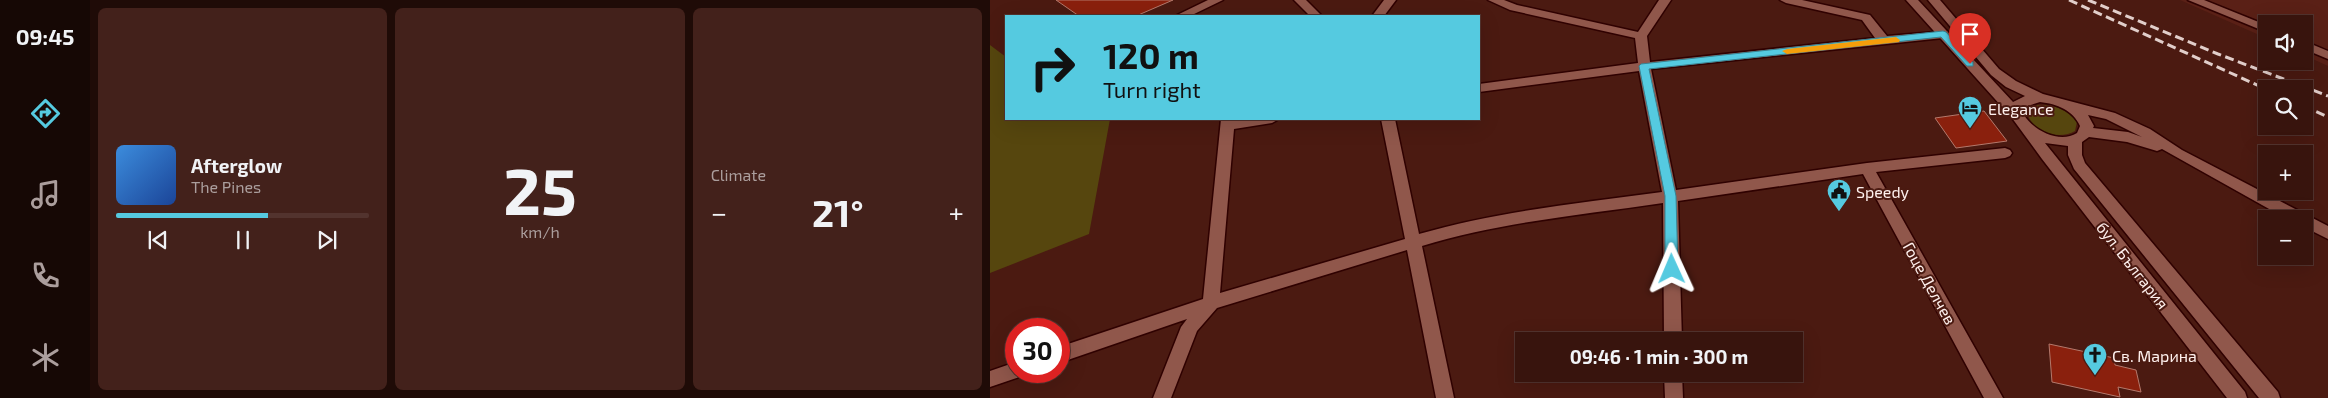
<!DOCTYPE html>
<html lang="en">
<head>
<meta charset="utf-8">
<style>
  body { margin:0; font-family:"Exo 2",sans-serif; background:#43211b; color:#f1f3f6; height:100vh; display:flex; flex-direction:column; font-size:19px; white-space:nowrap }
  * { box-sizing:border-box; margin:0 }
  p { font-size:16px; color:#ab9e9d }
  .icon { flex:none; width:28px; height:28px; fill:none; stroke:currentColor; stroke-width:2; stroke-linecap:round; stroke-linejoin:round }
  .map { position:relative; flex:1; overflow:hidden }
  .side { display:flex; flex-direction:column; gap:8px; padding:8px; background:#1f0b07; width:900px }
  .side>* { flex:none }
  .hud { position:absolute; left:15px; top:15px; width:475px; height:105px; border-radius:0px; box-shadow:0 5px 20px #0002,0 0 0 1px #52332e; background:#55cae0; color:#111; overflow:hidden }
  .controls { position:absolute; left:1268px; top:15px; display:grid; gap:10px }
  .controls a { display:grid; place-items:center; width:55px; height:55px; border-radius:0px; background:#38140d; box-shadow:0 5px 20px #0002,0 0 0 1px #52332e; font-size:25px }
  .speed { position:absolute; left:15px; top:318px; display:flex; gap:10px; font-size:25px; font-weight:700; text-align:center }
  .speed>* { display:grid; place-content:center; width:65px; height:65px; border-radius:50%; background:#38140d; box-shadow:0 5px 20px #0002,0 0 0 1px #52332e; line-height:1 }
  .speed .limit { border:8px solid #d22; background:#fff; color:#111 }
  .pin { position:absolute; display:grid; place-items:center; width:42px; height:42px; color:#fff; margin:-51px -21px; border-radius:50% 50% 50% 0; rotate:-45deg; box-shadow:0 0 5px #0007 }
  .pin .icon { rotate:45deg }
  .me { position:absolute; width:55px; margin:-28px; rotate:359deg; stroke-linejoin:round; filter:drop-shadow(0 0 4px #0008) }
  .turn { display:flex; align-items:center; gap:18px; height:105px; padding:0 15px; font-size:22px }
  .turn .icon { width:65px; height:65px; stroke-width:2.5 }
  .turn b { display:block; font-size:35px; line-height:42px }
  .big { font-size:38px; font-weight:700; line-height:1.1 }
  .side .tile { flex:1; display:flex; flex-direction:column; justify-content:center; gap:8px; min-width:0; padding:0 18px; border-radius:8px; background:#43211b }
  .side .dial { align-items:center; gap:0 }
  .dial b { font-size:65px; line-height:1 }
  .song { display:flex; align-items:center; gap:15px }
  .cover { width:60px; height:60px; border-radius:8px; background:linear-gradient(135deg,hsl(210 70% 55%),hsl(220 70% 35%)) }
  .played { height:5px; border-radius:2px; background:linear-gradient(90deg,#55cae0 60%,#52332e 60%) }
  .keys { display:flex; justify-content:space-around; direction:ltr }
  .heat { display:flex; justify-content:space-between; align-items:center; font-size:28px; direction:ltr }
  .side .tiles { flex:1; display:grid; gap:8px; grid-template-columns:repeat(3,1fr) }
  .trip { position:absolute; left:525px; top:332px; width:288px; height:50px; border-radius:0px; background:#38140d; box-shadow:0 5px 20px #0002,0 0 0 1px #52332e; font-weight:700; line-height:50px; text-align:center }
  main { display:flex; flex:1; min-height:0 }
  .dock { display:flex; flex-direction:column; width:90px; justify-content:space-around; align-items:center; background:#160805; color:#ab9e9d }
  .dock .icon { width:35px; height:35px }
  .dock .on { color:#55cae0 }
  .dock b { font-size:22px; color:#f1f3f6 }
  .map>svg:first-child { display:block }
  .built { fill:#5a2016 }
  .green { fill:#56460e }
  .building { fill:#8a200d; stroke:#b4796c }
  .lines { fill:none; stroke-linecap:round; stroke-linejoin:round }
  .street-casing { stroke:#2f0100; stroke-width:3 }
  .secondary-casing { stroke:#2f0100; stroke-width:3 }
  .street { fill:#90574b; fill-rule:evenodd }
  .secondary { fill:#90574b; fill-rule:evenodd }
  .rail { stroke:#e1ceca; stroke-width:3; stroke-dasharray:9 4.5; stroke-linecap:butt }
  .route { fill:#55cae0; stroke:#378392 }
  .slow { fill:#f59e0b }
  .labels { text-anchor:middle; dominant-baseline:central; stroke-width:4; stroke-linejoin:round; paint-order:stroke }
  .poi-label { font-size:16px; fill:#fef0ed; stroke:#4b1a11; text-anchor:start }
  .street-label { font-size:16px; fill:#fef0ed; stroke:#4b1a11 }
</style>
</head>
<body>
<main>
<nav class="dock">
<b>09:45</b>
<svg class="icon on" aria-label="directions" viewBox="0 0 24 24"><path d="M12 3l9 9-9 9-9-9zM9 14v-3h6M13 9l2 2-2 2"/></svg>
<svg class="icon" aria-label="music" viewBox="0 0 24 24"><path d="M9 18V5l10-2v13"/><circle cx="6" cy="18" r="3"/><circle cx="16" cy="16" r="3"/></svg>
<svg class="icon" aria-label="phone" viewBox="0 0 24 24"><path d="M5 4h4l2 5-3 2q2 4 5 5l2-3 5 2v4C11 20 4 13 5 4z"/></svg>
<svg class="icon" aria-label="climate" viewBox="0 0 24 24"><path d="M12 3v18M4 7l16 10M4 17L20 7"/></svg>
</nav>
<section class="side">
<div class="tiles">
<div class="tile">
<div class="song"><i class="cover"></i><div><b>Afterglow</b><p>The Pines</p></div></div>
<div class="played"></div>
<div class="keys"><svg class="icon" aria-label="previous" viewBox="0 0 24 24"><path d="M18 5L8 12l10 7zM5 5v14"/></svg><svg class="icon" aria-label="pause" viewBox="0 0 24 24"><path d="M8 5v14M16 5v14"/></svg><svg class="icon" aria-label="next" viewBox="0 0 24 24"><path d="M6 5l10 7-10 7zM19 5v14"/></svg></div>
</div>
<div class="tile dial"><b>25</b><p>km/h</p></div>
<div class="tile"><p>Climate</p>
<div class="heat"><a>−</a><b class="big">21°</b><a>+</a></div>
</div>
</div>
</section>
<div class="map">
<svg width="1338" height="398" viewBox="0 0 1338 398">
  <rect width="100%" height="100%" fill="#4b1a11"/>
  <!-- built -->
  <path class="built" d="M 1190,0 L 1338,0 L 1338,66 L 1314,55 L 1314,24 L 1276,24 L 1276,38 Z"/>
  <!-- green -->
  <path class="green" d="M 0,45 L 16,57 L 16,119 L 120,119 L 99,234 L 0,273 Z
    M 1048,105 C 1063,104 1078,109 1087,122 L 1085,131 C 1070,140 1044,133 1038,115 L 1043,107 Z"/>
  <!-- building -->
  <path class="building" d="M 66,0 L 183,0 L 146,16 L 89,16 Z
    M 994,111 L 1017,141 L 966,148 L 945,118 Z
    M 1059,344 L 1124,358 L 1125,365 L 1146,370 L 1151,392 L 1128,387 L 1130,397 L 1062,382 Z"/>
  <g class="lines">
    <defs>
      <path id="street" d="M 218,0 L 233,0 L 200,16 L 185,16 Z
        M 304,0 L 316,0 L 332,16 L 320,16 Z
        M 394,0 L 406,0 L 394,16 L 382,16 Z
        M 498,0 L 514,0 L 527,5 L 648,32 L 669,0 L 681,0 L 657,36 L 660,62 L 885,38 L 872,20 L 796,3 L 790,0 L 812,0 L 880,15 L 897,36 L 957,31 L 959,34 L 957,37 L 953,38 L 661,69 L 686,190 L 877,163 L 1015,148 L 1020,150 L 1022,153 L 1020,156 L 1015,158 L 886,172 L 1013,398 L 994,398 L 873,174 L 688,201 L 692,341 L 674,341 L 673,203 C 592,215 510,222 432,246 L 464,398 L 446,398 L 417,250 L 227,308 L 207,331 L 181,398 L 163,398 L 191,327 L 197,319 L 69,363 L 69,347 L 213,299 L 231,119 L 289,119 L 282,123 L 244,129 L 230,293 L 415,239 L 391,119 L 405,119 L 429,234 C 508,211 591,203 672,192 L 649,71 L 489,92 L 489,84 L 648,63 L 645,38 L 520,10 Z
        M 1198,0 L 1214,0 L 1276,25 L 1276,32 Z
        M 1314,41 L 1338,51 L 1338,59 L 1314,49 Z
        M 26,362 L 26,371 L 35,371 L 32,376 L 0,387 L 0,371 Z
        M 674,374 L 692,374 L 693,398 L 675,398 Z"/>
      <path id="secondary" d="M 916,0 L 928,0 L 1023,102 L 1035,96 L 1016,87 L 1001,75 L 938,0 L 950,0 L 1009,69 L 1026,81 L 1053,94 L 1125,113 L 1160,129 L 1192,150 L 1338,226 L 1338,239 L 1314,227 L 1314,219 L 1297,219 L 1172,149 L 1167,151 L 1137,142 L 1099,137 L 1092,142 L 1092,155 L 1095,163 L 1288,392 L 1290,398 L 1269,398 L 1084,169 L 1078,155 L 1078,146 L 1055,143 L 1255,392 L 1257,398 L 1237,398 L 1052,159 L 1022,118 ZM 1050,102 C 1067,104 1083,110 1090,126 L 1087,133 C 1070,144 1044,131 1034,115 L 1034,107 ZM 1098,115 L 1116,119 L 1152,137 L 1138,132 L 1103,128 L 1104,126 Z"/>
    </defs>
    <!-- street casing -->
    <use href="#street" class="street-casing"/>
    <!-- secondary casing -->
    <use href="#secondary" class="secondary-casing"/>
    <!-- street -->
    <use href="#street" class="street"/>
    <!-- secondary -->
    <use href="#secondary" class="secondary"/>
    <!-- rail -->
    <path class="rail" d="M 1079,0 L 1276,89
      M 1098,0 L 1228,54 L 1338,96
      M 1314,106 L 1338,117"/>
  </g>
  <!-- route -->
  <path class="route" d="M 953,31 L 956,32 L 983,62 L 983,66 L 977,66 L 951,37 L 659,69 L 686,196 L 688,269 L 686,272 L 677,272 L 675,269 L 675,196 L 649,66 L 651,64 Z"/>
  <!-- slow -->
  <path class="slow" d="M 906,37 L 910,40 L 909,42 L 797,54 L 792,51 L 797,49 Z"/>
  <!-- icons -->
  <defs>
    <symbol id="hotel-pin" viewBox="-11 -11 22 30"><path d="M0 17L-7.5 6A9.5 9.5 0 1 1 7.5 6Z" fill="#55cae0" stroke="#4b1a11"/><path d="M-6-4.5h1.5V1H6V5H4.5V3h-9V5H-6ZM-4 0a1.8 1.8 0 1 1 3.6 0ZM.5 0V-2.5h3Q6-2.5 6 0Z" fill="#111"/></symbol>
    <symbol id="civic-pin" viewBox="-11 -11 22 30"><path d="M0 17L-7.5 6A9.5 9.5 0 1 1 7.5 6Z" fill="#55cae0" stroke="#4b1a11"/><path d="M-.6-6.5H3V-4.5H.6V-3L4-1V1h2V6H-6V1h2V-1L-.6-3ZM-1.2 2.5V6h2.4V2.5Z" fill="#111"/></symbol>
    <symbol id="church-pin" viewBox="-11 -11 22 30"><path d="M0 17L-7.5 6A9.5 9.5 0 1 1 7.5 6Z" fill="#55cae0" stroke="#4b1a11"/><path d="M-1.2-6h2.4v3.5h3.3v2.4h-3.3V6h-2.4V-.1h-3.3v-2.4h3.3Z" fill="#111"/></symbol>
  </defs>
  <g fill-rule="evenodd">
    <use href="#hotel-pin" x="966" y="94" width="28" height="38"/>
    <use href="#civic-pin" x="835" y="177" width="28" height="38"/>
    <use href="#church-pin" x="1091" y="341" width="28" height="38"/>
  </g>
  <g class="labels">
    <!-- poi labels -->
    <g class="poi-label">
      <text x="998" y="108">Elegance</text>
      <text x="866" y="191">Speedy</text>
      <text x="1122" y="355">Св. Марина</text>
    </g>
    <!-- street labels -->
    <g class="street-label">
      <text transform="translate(1143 265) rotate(52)">бул. България</text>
      <text transform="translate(940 283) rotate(61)">Гоце Делчев</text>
    </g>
  </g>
</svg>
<div class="controls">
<a><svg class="icon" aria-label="sound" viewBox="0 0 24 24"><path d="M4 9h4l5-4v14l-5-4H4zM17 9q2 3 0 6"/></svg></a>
<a><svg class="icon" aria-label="search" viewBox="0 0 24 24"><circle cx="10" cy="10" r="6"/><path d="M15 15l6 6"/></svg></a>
<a>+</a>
<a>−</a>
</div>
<div class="speed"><div class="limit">30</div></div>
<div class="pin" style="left:980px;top:64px;background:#d93025"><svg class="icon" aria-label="arrive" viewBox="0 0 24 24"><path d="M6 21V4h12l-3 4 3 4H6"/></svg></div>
<svg class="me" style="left:682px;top:269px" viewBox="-20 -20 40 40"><path d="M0-17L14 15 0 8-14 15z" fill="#55cae0" stroke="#fff" stroke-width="4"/></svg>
<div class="trip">09:46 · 1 min · 300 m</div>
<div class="hud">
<div class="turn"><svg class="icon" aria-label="right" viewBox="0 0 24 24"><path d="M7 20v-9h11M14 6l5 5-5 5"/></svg><div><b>120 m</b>Turn right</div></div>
</div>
</div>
</main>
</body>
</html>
